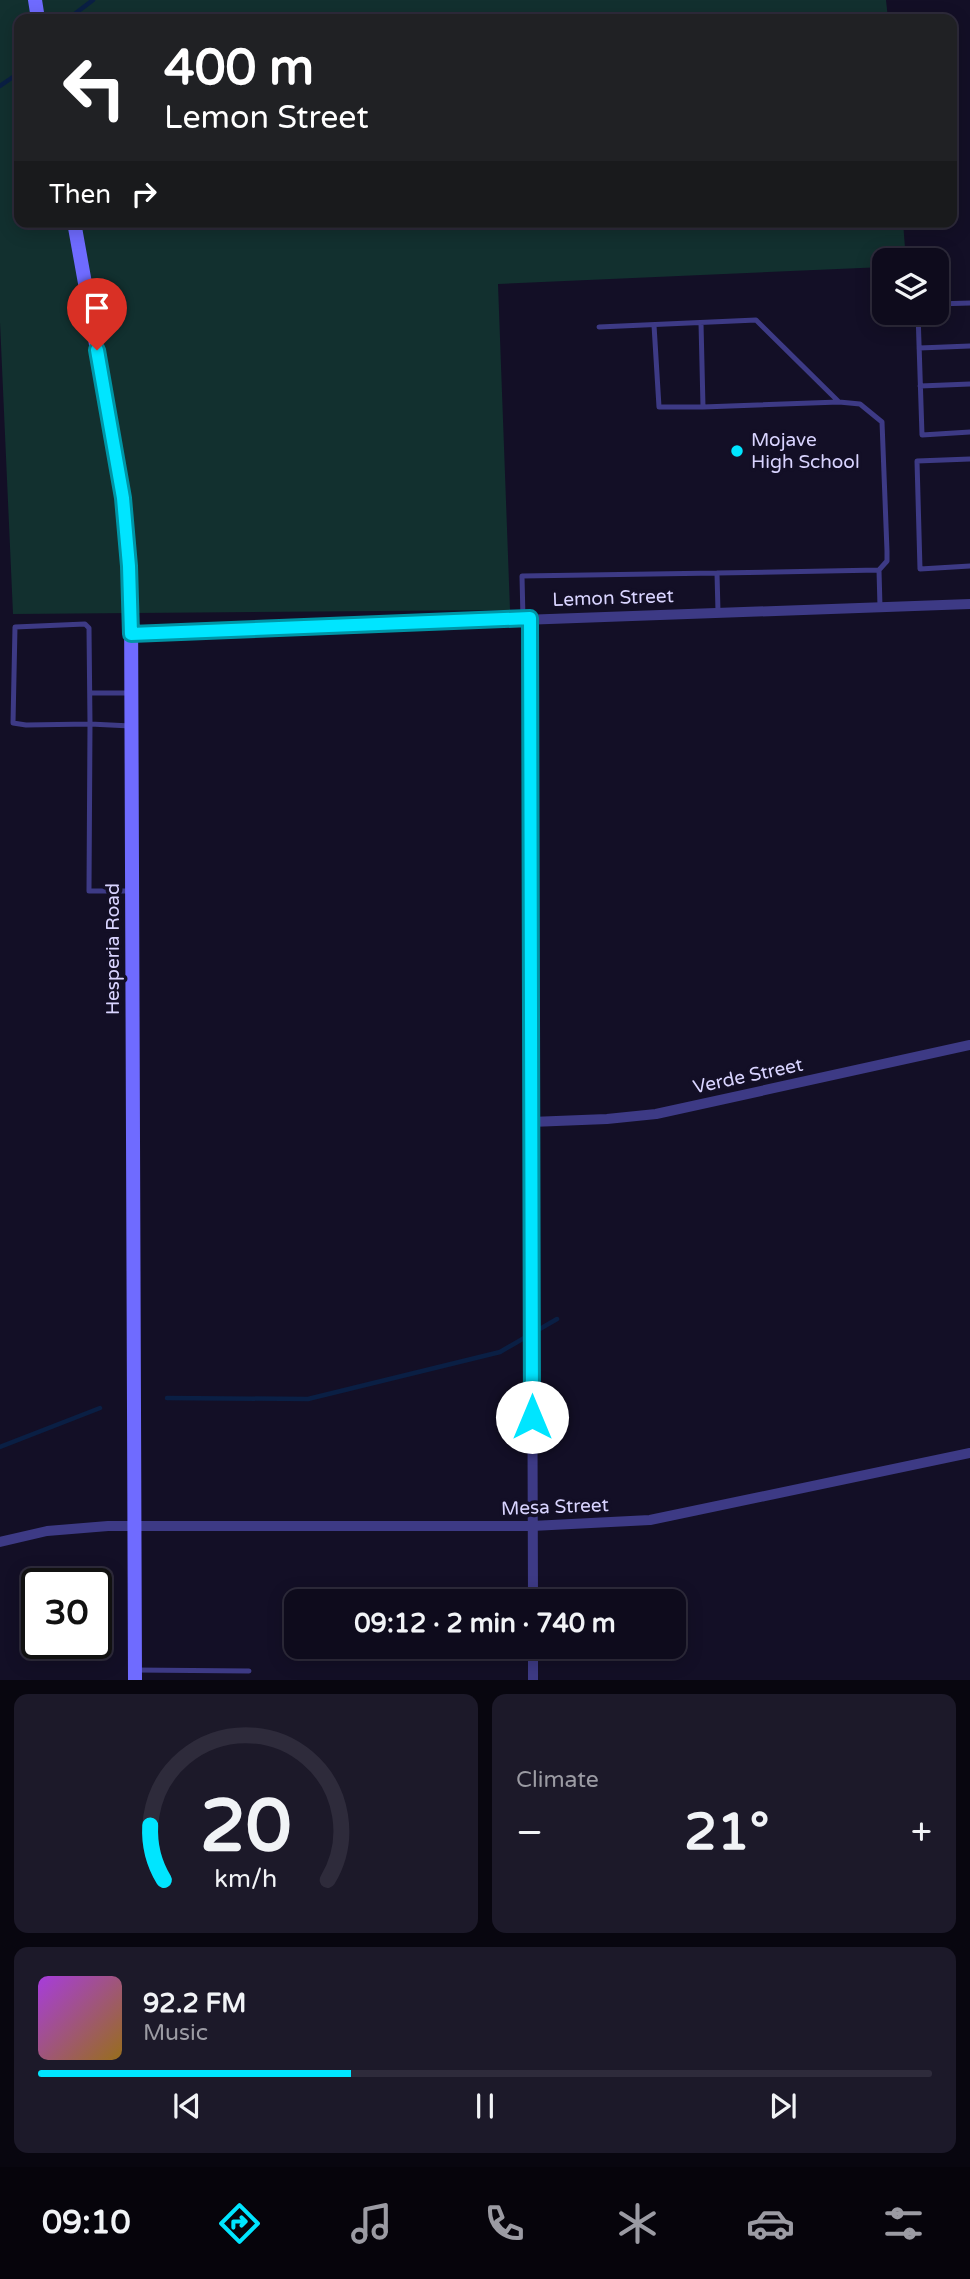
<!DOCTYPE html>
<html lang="en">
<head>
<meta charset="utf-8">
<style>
  body { margin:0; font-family:"Varela Round",sans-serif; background:#1c1929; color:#f1f3f6; height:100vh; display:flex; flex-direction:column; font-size:26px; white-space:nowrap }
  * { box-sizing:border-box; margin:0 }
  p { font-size:23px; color:#9b9ba3 }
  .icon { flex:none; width:38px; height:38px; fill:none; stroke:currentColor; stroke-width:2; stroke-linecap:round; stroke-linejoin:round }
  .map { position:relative; height:1680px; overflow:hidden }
  .sheet { display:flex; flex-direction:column; gap:14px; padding:14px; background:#08060f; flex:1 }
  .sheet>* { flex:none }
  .guide { position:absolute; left:14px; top:14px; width:943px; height:214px; border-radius:14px; box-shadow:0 4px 18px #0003,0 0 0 2px #2e2b3b; background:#202124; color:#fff; overflow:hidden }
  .controls { position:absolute; left:872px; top:248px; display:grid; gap:14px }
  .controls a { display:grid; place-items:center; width:77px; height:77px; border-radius:14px; background:#0e0b1c; box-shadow:0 4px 18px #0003,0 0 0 2px #2e2b3b; font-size:35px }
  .speed { position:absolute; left:21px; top:1568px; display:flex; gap:14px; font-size:35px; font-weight:700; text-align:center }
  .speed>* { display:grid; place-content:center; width:91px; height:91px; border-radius:50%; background:#0e0b1c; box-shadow:0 4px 18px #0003,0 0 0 2px #2e2b3b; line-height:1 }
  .speed .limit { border:4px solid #111; border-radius:10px; background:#fff; color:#111 }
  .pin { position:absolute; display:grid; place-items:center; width:60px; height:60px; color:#fff; margin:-72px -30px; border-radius:50% 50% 50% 0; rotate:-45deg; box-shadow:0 0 7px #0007 }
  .pin .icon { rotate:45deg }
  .me { position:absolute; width:77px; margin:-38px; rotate:0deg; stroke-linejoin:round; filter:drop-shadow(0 0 5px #0008) }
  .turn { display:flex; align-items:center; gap:24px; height:147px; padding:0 35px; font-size:32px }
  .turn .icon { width:91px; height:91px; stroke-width:2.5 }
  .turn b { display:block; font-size:49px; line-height:60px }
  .then { display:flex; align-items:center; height:66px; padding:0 35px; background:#0003; gap:14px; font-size:26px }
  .big { font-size:52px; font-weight:700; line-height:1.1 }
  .sheet .card { flex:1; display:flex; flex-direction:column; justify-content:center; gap:10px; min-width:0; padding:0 24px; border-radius:14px; background:#1c1929 }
  .sheet .dial { align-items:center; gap:0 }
  .dial svg { height:182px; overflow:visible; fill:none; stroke:#2e2b3b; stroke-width:7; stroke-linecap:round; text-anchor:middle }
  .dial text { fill:#f1f3f6; stroke:none }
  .song { display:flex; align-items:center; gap:21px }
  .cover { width:84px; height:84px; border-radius:10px; background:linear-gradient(135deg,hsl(280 70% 55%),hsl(40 70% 35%)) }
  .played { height:7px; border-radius:4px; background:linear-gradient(90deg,#00e5ff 35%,#2e2b3b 35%) }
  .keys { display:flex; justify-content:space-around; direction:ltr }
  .heat { display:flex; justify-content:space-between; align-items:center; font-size:38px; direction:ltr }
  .sheet .tiles { flex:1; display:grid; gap:14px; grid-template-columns:1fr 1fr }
  .card:last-child { grid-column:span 2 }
  .trip { position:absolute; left:284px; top:1589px; width:402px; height:70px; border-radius:14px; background:#0e0b1c; box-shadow:0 4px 18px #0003,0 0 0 2px #2e2b3b; font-weight:700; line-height:70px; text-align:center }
  .tab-bar { display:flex; height:112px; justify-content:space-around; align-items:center; background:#06040b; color:#9b9ba3 }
  .tab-bar .icon { width:49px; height:49px }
  .tab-bar .selected { color:#00e5ff }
  .tab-bar b { font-size:32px; color:#f1f3f6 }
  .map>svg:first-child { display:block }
  .green { fill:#12302f }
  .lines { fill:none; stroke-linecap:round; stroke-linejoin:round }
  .stream { stroke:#0a1f44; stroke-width:4.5 }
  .service { stroke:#3d3a85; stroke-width:5 }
  .minor { stroke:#3d3a85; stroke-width:10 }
  .secondary { stroke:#6f6bff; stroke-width:14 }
  .route-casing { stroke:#0095a6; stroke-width:18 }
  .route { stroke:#00e5ff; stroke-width:12 }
  .poi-dot { fill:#00e5ff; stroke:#130f26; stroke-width:2.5 }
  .labels { text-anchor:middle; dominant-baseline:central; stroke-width:7; stroke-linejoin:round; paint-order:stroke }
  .poi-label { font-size:19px; fill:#d9d4ff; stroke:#130f26; text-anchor:start }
  .street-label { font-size:19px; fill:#d9d4ff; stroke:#130f26 }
</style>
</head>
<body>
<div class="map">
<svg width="970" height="1681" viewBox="0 0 970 1681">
  <rect width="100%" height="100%" fill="#130f26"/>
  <!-- green -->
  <path class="green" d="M 0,0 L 886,0 L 888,19 L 19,19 L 19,222 L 903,222 L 906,261 L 884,261 L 884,267 L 498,284 L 510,610 L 13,614 L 0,322 Z"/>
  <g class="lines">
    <!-- stream -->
    <path class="stream" d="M 68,19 L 93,0
      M 0,86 L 13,77
      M 167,1398 L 308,1399 L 500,1352 L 557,1319
      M 0,1447 L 100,1408"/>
    <!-- service -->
    <path class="service" d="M 936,304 L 970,303
      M 918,313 L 922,435 L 970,432
      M 701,323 L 703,407 L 839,402
      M 654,325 L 659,407 L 703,407
      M 599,327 L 756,320 L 839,402 L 860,404 L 882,422 L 887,551 L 887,561 L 879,570
      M 919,348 L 970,346
      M 920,386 L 970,384
      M 970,459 L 917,461 L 920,569 L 970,566
      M 717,573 L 879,570 L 880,607
      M 523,619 L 522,576 L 717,573 L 718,612
      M 85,624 L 89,628 L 90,724 L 26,725 L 13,723 L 15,627 Z
      M 90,693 L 131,693
      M 130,891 L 89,891 L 90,724 L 131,726
      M 135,1670 L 249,1671"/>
    <!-- minor -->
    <path class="minor" d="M 530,619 L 533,1601
      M 131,634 L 970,604
      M 531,1122 L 607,1119 L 656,1114 L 970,1045
      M 0,1542 L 47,1531 L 108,1526 L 532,1526 L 650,1520 L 970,1453
      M 533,1647 L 533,1681"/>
    <!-- secondary -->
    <path class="secondary" d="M 35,0 L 38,19
      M 74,222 L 120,478 L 131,596 L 135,1681"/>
  </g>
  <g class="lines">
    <defs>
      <path id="route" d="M 97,350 L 123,498 L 129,566 L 131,634 L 530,618 L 532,1417"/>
    </defs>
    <!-- route casing -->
    <use href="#route" class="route-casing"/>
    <!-- route -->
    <use href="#route" class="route"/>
  </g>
  <!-- markers -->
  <circle class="poi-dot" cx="737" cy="451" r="7"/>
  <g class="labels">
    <!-- poi labels -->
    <g class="poi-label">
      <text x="751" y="440">Mojave<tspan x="751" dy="22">High School</tspan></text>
    </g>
    <!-- street labels -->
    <g class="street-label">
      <text transform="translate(613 598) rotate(-2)">Lemon Street</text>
      <text transform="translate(113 949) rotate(-90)">Hesperia Road</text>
      <text transform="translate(748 1076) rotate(-12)">Verde Street</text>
      <text transform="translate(555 1507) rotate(-2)">Mesa Street</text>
    </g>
  </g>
</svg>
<div class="controls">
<a><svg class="icon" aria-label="layers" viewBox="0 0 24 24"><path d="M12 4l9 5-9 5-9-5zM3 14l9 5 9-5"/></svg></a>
</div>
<div class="speed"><div class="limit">30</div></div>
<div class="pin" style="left:97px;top:350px;background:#d93025"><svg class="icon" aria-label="arrive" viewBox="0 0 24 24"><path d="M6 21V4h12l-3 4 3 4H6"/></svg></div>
<svg class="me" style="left:532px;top:1417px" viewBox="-20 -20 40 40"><circle r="19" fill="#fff"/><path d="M0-13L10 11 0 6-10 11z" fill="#00e5ff"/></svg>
<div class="trip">09:12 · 2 min · 740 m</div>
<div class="guide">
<div class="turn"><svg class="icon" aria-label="left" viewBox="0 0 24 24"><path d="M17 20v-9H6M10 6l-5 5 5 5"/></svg><div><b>400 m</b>Lemon Street</div></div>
<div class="then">Then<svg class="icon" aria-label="right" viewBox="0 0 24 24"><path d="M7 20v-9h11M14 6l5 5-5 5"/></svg></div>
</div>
</div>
<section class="sheet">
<div class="tiles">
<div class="card dial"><svg viewBox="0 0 100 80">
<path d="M14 69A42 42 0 1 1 86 69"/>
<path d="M14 69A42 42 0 0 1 8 45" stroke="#00e5ff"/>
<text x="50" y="56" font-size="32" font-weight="700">20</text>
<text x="50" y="72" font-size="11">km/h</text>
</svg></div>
<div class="card"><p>Climate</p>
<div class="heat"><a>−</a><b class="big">21°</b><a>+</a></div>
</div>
<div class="card">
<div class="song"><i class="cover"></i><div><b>92.2 FM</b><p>Music</p></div></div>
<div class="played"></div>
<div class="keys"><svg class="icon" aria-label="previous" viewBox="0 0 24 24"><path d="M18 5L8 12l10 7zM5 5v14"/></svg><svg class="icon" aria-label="pause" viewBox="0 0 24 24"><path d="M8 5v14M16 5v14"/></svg><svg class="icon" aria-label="next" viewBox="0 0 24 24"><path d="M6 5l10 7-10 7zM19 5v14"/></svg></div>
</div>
</div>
</section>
<nav class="tab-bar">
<b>09:10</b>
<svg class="icon selected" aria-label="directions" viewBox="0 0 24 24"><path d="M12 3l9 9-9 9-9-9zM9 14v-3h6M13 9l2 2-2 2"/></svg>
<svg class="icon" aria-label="music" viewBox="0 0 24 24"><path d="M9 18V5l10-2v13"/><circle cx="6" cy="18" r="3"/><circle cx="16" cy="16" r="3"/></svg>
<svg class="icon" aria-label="phone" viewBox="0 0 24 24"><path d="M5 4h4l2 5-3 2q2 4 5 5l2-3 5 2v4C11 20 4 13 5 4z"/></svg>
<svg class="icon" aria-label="climate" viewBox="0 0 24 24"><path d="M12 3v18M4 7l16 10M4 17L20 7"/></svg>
<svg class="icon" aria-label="car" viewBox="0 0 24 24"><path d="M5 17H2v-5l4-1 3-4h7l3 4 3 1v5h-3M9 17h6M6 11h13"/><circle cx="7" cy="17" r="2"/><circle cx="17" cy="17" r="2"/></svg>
<svg class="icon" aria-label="filters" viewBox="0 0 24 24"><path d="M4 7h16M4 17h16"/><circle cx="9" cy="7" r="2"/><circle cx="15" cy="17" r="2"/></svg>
</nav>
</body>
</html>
